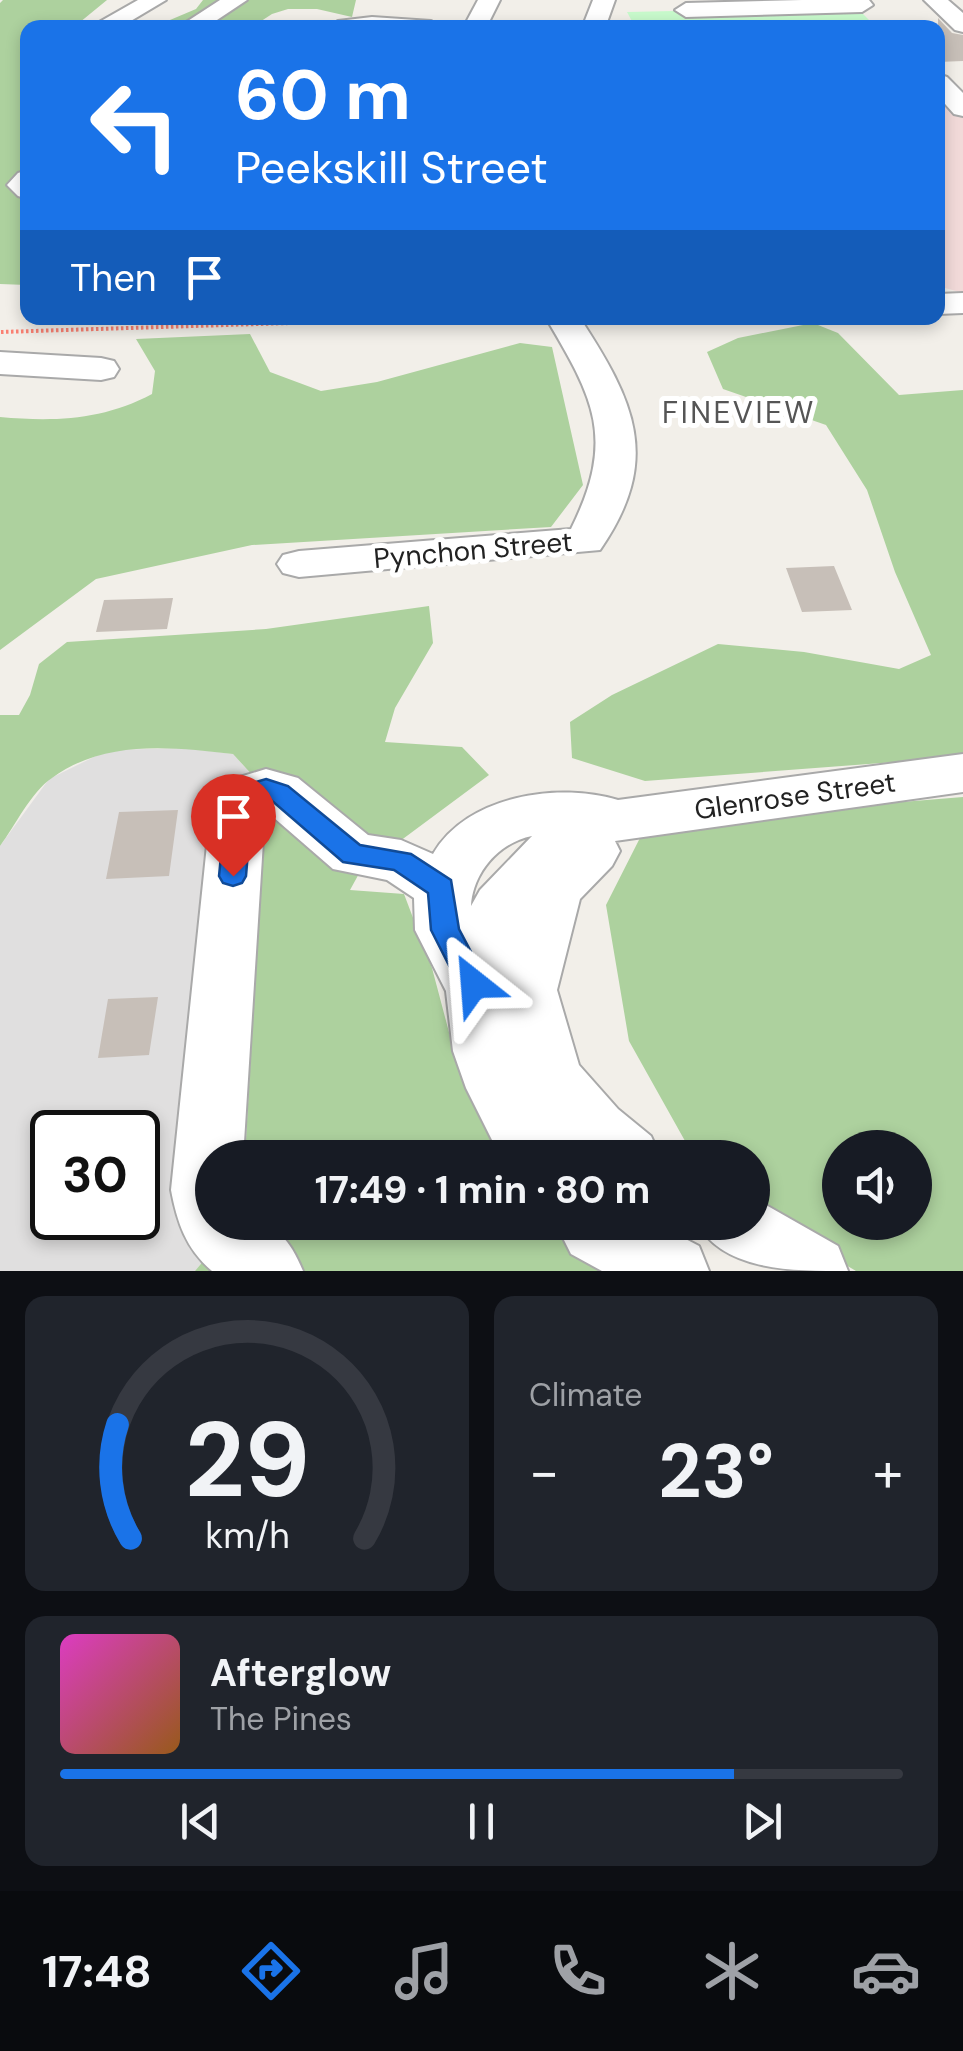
<!DOCTYPE html>
<html lang="en">
<head>
<meta charset="utf-8">
<style>
  body { margin:0; font-family:"DM Sans",sans-serif; background:#20242c; color:#f1f3f6; height:100vh; display:flex; flex-direction:column; font-size:38px; white-space:nowrap }
  * { box-sizing:border-box; margin:0 }
  p { font-size:32px; color:#9ea1a6 }
  .icon { flex:none; width:55px; height:55px; fill:none; stroke:currentColor; stroke-width:2; stroke-linecap:round; stroke-linejoin:round }
  .map { position:relative; height:1271px; overflow:hidden }
  .side { display:flex; flex-direction:column; gap:25px; padding:25px; background:#0d0f14; flex:1 }
  .side>* { flex:none }
  .banner { position:absolute; left:20px; top:20px; width:925px; height:305px; border-radius:20px; box-shadow:0 5px 15px #0003; background:#1a73e8; color:#fff; overflow:hidden }
  .buttons { position:absolute; left:822px; top:1130px; display:grid; gap:20px }
  .buttons a { display:grid; place-items:center; width:110px; height:110px; border-radius:50%; background:#171b24; box-shadow:0 5px 15px #0003; font-size:50px }
  .speed { position:absolute; left:30px; top:1110px; display:flex; gap:20px; font-size:50px; font-weight:700; text-align:center }
  .speed>* { display:grid; place-content:center; width:130px; height:130px; border-radius:50%; background:#171b24; box-shadow:0 5px 15px #0003; line-height:1 }
  .speed .limit { border:5px solid #111; border-radius:15px; background:#fff; color:#111 }
  .pin { position:absolute; display:grid; place-items:center; width:85px; height:85px; color:#fff; margin:-102px -42px; border-radius:50% 50% 50% 0; rotate:-45deg; box-shadow:0 0 10px #0007 }
  .pin .icon { rotate:45deg }
  .me { position:absolute; width:110px; margin:-55px; rotate:332deg; stroke-linejoin:round; filter:drop-shadow(0 0 8px #0008) }
  .turn { display:flex; align-items:center; gap:35px; height:210px; padding:0 50px; font-size:45px }
  .turn .icon { width:130px; height:130px; stroke-width:2.5 }
  .turn b { display:block; font-size:70px; line-height:85px }
  .then { display:flex; align-items:center; height:95px; padding:0 50px; background:#0003; gap:20px; font-size:38px }
  .big { font-size:75px; font-weight:700; line-height:1.1 }
  .side .widget { flex:1; display:flex; flex-direction:column; justify-content:center; gap:15px; min-width:0; padding:0 35px; border-radius:20px; background:#20242c }
  .side .dial { align-items:center; gap:0 }
  .dial svg { height:260px; overflow:visible; fill:none; stroke:#363941; stroke-width:7; stroke-linecap:round; text-anchor:middle }
  .dial text { fill:#f1f3f6; stroke:none }
  .song { display:flex; align-items:center; gap:30px }
  .cover { width:120px; height:120px; border-radius:15px; background:linear-gradient(135deg,hsl(310 70% 55%),hsl(30 70% 35%)) }
  .played { height:10px; border-radius:5px; background:linear-gradient(90deg,#1a73e8 80%,#363941 80%) }
  .keys { display:flex; justify-content:space-around; direction:ltr }
  .heat { display:flex; justify-content:space-between; align-items:center; font-size:55px; direction:ltr }
  .side .tiles { flex:1; display:grid; gap:25px; grid-template-columns:1fr 1fr }
  .widget:last-child { grid-column:span 2 }
  .trip { position:absolute; left:195px; top:1140px; width:575px; height:100px; border-radius:50px; background:#171b24; box-shadow:0 5px 15px #0003; font-weight:700; line-height:100px; text-align:center }
  .tabs { display:flex; height:160px; justify-content:space-around; align-items:center; background:#090b0e; color:#9ea1a6 }
  .tabs .icon { width:70px; height:70px }
  .tabs .selected { color:#1a73e8 }
  .tabs b { font-size:45px; color:#f1f3f6 }
  .map>svg:first-child { display:block }
  .residential { fill:#e0dfdf; fill-rule:evenodd }
  .commercial { fill:#f2dad9 }
  .forest { fill:#add19e; fill-rule:evenodd }
  .park { fill:#c8facc }
  .building { fill:#c7bfb8 }
  .lines { fill:none; stroke-linecap:round; stroke-linejoin:round }
  .minor-casing { stroke:#a9a9a9; stroke-width:4 }
  .path { stroke:#fa8072; stroke-width:4; stroke-dasharray:2.5 2.5; stroke-linecap:butt }
  .minor { fill:#fff; fill-rule:evenodd }
  .route { fill:#1a73e8; stroke:#114b97; stroke-width:2.5 }
  .labels { text-anchor:middle; dominant-baseline:central; stroke-width:10; stroke-linejoin:round; paint-order:stroke }
  .street-label { font-size:28px; fill:#222; stroke:#fff }
  .neighbourhood-label { font-size:30px; letter-spacing:2.5px; fill:#555; stroke:#fff }
</style>
</head>
<body>
<div class="map">
<svg width="963" height="1271" viewBox="0 0 963 1271">
  <rect width="100%" height="100%" fill="#f2efe9"/>
  <!-- residential -->
  <path class="residential" d="M 184,748 L 233,754 L 266,790 L 245,1157 L 212,1158 L 212,1222 L 236,1223 L 195,1271 L 0,1271 L 0,846 L 49,779 L 108,750 ZM 52,1132 L 138,1132 L 138,1218 L 52,1218 Z"/>
  <!-- commercial -->
  <path class="commercial" d="M 938,98 L 949,100 L 963,115 L 963,293 L 938,286 Z"/>
  <!-- forest -->
  <path class="forest" d="M 3,0 L 107,0 L 74,27 L 28,28 L 27,285 L 0,284 L 0,3 Z
    M 203,0 L 356,0 L 352,17 L 317,9 L 288,9 L 272,14 L 252,27 L 151,28 L 196,9 Z
    M 115,318 L 389,318 L 130,325 Z
    M 813,323 L 838,333 L 899,395 L 963,390 L 963,753 L 895,762 L 645,781 L 572,758 L 570,722 L 612,695 L 718,644 L 804,652 L 899,669 L 931,655 L 895,572 L 867,490 L 826,425 L 723,389 L 707,352 L 738,338 Z
    M 250,334 L 270,372 L 321,391 L 377,382 L 520,343 L 552,347 L 583,485 L 551,527 L 252,545 L 96,579 L 0,650 L 0,417 C 55,422 103,420 152,394 L 155,371 L 136,339 Z
    M 429,606 L 433,643 L 395,708 L 385,742 L 462,747 L 489,775 L 361,870 L 350,890 L 404,894 L 432,968 L 459,1070 L 513,1157 L 245,1157 L 266,790 L 233,754 C 172,747 105,739 52,778 C 31,792 15,826 0,846 L 0,715 L 19,715 L 30,695 L 39,664 L 67,642 L 266,629 Z
    M 963,797 L 963,1271 L 856,1271 L 753,1210 L 752,1158 L 694,1157 L 629,1041 L 606,905 L 644,830 L 792,811 ZM 840,1148 L 915,1148 L 915,1222 L 840,1222 Z
    M 236,1222 L 565,1223 L 614,1271 L 195,1271 Z"/>
  <!-- park -->
  <path class="park" d="M 856,7 L 876,27 L 635,27 L 627,12 Z"/>
  <!-- building -->
  <path class="building" d="M 938,18 L 952,33 L 963,35 L 963,61 L 938,62 Z
    M 834,566 L 852,610 L 802,612 L 786,568 Z
    M 173,598 L 167,629 L 96,632 L 104,600 Z
    M 178,810 L 169,876 L 106,879 L 119,812 Z
    M 158,997 L 149,1055 L 98,1058 L 108,999 Z"/>
  <g class="lines">
    <defs>
      <path id="minor" d="M 138,0 L 166,0 L 119,28 L 94,25 Z
        M 220,0 L 247,0 L 205,28 L 177,28 Z
        M 478,0 L 500,0 L 486,28 L 463,28 Z
        M 593,0 L 615,0 L 605,28 L 582,28 Z
        M 802,0 L 869,0 L 873,5 L 862,12 L 686,17 L 675,10 L 686,3 Z
        M 924,0 L 948,0 L 963,13 L 963,32 L 955,30 Z
        M 372,17 L 431,21 L 442,28 L 327,28 L 338,21 Z
        M 938,74 L 947,77 L 963,93 L 963,116 L 954,114 L 938,96 Z
        M 28,170 L 28,199 L 18,196 L 7,185 L 18,173 Z
        M 963,293 L 963,313 L 938,314 L 938,294 Z
        M 546,318 L 580,318 C 634,401 663,459 600,550 L 299,577 L 283,573 L 277,564 L 283,555 L 299,551 L 571,529 C 616,438 594,399 546,318 Z
        M 0,352 L 101,358 L 114,361 L 119,369 L 114,377 L 101,380 L 0,374 Z
        M 963,754 L 963,792 L 615,841 L 620,851 L 612,866 L 580,899 L 557,990 L 579,1065 L 618,1109 L 651,1136 L 661,1158 L 577,1158 L 570,1151 L 573,1158 L 501,1158 L 466,1088 L 453,1051 L 446,991 L 415,930 L 414,898 L 387,880 L 333,869 L 265,810 L 243,1158 L 212,1158 L 212,1222 C 263,1222 282,1220 303,1271 L 212,1271 C 186,1249 177,1222 171,1190 L 212,797 L 220,783 L 266,769 L 298,778 L 368,835 L 401,840 L 433,854 C 467,795 559,782 618,800 ZM 532,836 L 480,890 L 471,906 C 473,873 498,843 532,836 Z
        M 752,1197 L 838,1246 L 848,1271 C 790,1271 724,1271 696,1222 L 752,1222 Z
        M 555,1222 L 653,1222 L 699,1246 L 709,1271 L 602,1271 L 571,1254 Z"/>
    </defs>
    <!-- minor casing -->
    <use href="#minor" class="minor-casing"/>
    <!-- path -->
    <path class="path" d="M 1,332 L 451,318"/>
    <!-- minor -->
    <use href="#minor" class="minor"/>
  </g>
  <!-- route -->
  <path class="route" d="M 266,779 L 288,786 L 360,845 L 411,854 L 451,880 L 459,929 L 488,984 L 484,993 L 474,996 L 463,993 L 431,930 L 428,893 L 394,870 L 343,862 L 270,799 L 252,802 L 246,876 L 242,883 L 233,886 L 223,883 L 219,876 L 227,797 L 230,790 Z"/>
  <g class="labels">
    <!-- street labels -->
    <g class="street-label">
      <text transform="translate(473 550) rotate(-5)">Pynchon Street</text>
      <text transform="translate(795 796) rotate(-8)">Glenrose Street</text>
    </g>
    <!-- neighbourhood labels -->
    <g class="neighbourhood-label">
      <text x="739" y="412">FINEVIEW</text>
    </g>
  </g>
</svg>
<div class="buttons">
<a><svg class="icon" aria-label="sound" viewBox="0 0 24 24"><path d="M4 9h4l5-4v14l-5-4H4zM17 9q2 3 0 6"/></svg></a>
</div>
<div class="speed"><div class="limit">30</div></div>
<div class="pin" style="left:233px;top:876px;background:#d93025"><svg class="icon" aria-label="arrive" viewBox="0 0 24 24"><path d="M6 21V4h12l-3 4 3 4H6"/></svg></div>
<svg class="me" style="left:474px;top:984px" viewBox="-20 -20 40 40"><path d="M0-17L14 15 0 8-14 15z" fill="#1a73e8" stroke="#fff" stroke-width="4"/></svg>
<div class="trip">17:49 · 1 min · 80 m</div>
<div class="banner">
<div class="turn"><svg class="icon" aria-label="left" viewBox="0 0 24 24"><path d="M17 20v-9H6M10 6l-5 5 5 5"/></svg><div><b>60 m</b>Peekskill Street</div></div>
<div class="then">Then<svg class="icon" aria-label="arrive" viewBox="0 0 24 24"><path d="M6 21V4h12l-3 4 3 4H6"/></svg></div>
</div>
</div>
<section class="side">
<div class="tiles">
<div class="widget dial"><svg viewBox="0 0 100 80">
<path d="M14 69A42 42 0 1 1 86 69"/>
<path d="M14 69A42 42 0 0 1 10 34" stroke="#1a73e8"/>
<text x="50" y="56" font-size="32" font-weight="700">29</text>
<text x="50" y="72" font-size="11">km/h</text>
</svg></div>
<div class="widget"><p>Climate</p>
<div class="heat"><a>−</a><b class="big">23°</b><a>+</a></div>
</div>
<div class="widget">
<div class="song"><i class="cover"></i><div><b>Afterglow</b><p>The Pines</p></div></div>
<div class="played"></div>
<div class="keys"><svg class="icon" aria-label="previous" viewBox="0 0 24 24"><path d="M18 5L8 12l10 7zM5 5v14"/></svg><svg class="icon" aria-label="pause" viewBox="0 0 24 24"><path d="M8 5v14M16 5v14"/></svg><svg class="icon" aria-label="next" viewBox="0 0 24 24"><path d="M6 5l10 7-10 7zM19 5v14"/></svg></div>
</div>
</div>
</section>
<nav class="tabs">
<b>17:48</b>
<svg class="icon selected" aria-label="directions" viewBox="0 0 24 24"><path d="M12 3l9 9-9 9-9-9zM9 14v-3h6M13 9l2 2-2 2"/></svg>
<svg class="icon" aria-label="music" viewBox="0 0 24 24"><path d="M9 18V5l10-2v13"/><circle cx="6" cy="18" r="3"/><circle cx="16" cy="16" r="3"/></svg>
<svg class="icon" aria-label="phone" viewBox="0 0 24 24"><path d="M5 4h4l2 5-3 2q2 4 5 5l2-3 5 2v4C11 20 4 13 5 4z"/></svg>
<svg class="icon" aria-label="climate" viewBox="0 0 24 24"><path d="M12 3v18M4 7l16 10M4 17L20 7"/></svg>
<svg class="icon" aria-label="car" viewBox="0 0 24 24"><path d="M5 17H2v-5l4-1 3-4h7l3 4 3 1v5h-3M9 17h6M6 11h13"/><circle cx="7" cy="17" r="2"/><circle cx="17" cy="17" r="2"/></svg>
</nav>
</body>
</html>
